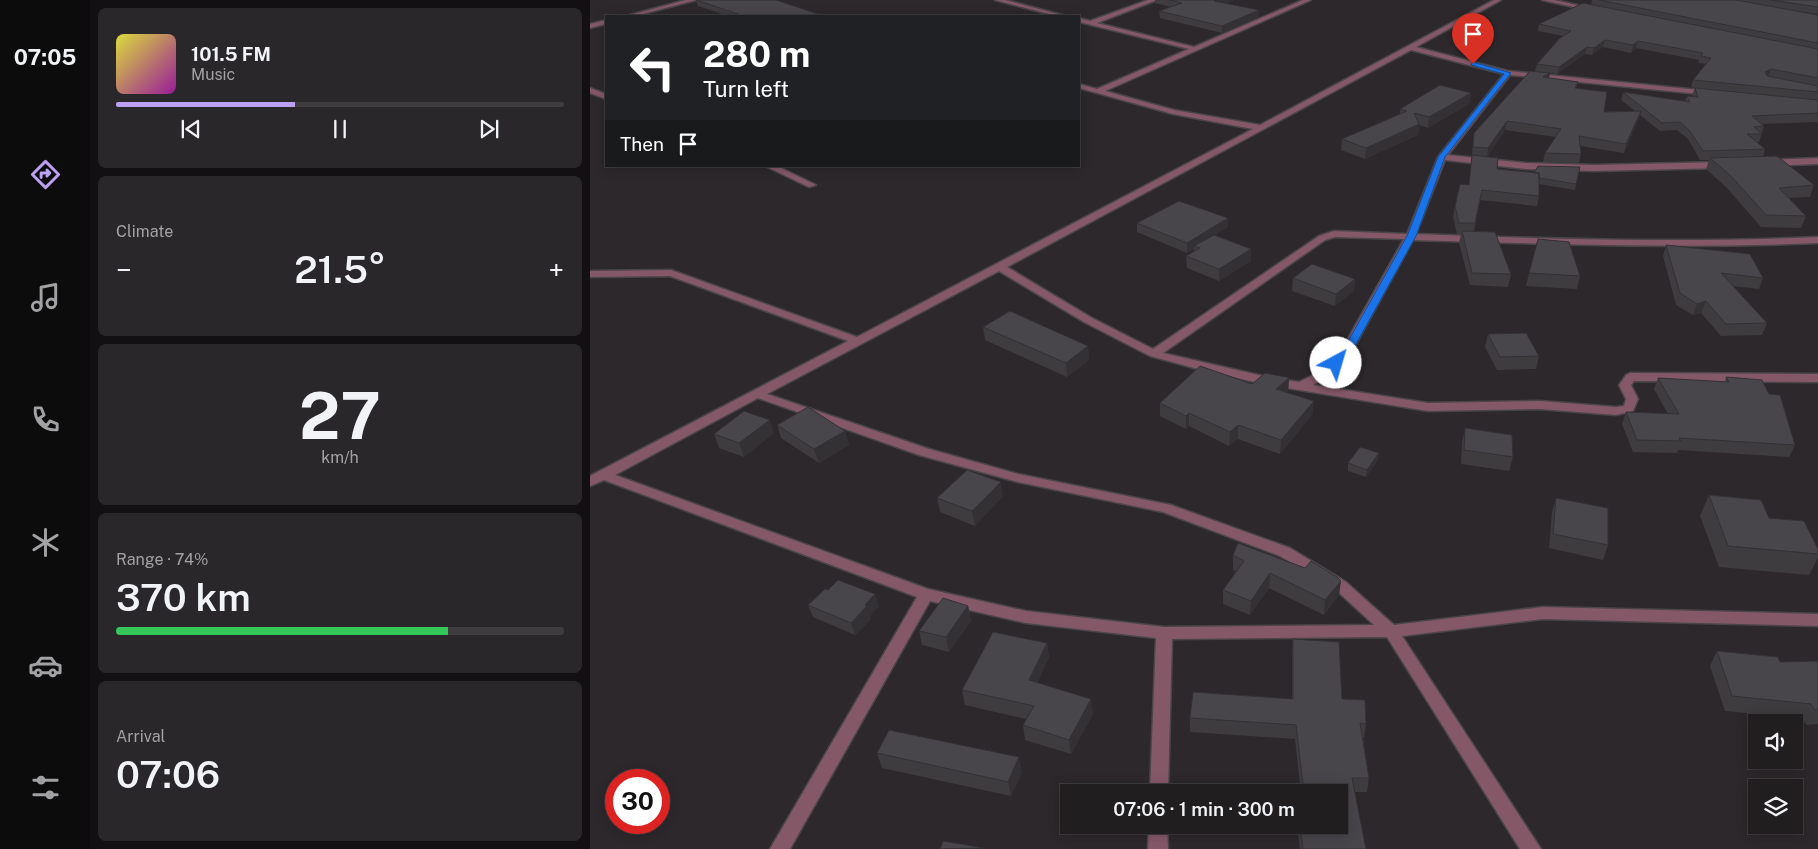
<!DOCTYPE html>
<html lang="en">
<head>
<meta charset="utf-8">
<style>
  body { margin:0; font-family:"Public Sans",sans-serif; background:#292729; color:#f1f3f6; height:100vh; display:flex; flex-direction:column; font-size:19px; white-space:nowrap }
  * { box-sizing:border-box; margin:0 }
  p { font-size:16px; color:#a2a2a5 }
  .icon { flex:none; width:28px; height:28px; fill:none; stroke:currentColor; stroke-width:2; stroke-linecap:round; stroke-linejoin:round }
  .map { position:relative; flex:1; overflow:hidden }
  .panel { display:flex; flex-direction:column; gap:8px; padding:8px; background:#121012; width:500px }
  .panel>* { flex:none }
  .banner { position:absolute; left:15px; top:15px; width:475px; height:152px; border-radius:0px; box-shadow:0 2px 12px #0003,0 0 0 1px #3e3c3e; background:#202124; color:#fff; overflow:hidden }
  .fabs { position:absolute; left:1158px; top:714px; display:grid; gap:10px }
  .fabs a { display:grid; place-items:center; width:55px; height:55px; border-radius:0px; background:#211e20; box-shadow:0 2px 12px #0003,0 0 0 1px #3e3c3e; font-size:25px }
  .speed { position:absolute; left:15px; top:769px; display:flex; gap:10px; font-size:25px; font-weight:700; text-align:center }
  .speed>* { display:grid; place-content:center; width:65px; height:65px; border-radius:50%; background:#211e20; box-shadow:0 2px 12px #0003,0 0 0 1px #3e3c3e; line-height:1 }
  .speed .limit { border:8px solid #d22; background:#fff; color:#111 }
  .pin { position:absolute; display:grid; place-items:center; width:42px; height:42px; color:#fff; margin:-51px -21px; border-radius:50% 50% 50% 0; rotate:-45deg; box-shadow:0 0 5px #0007 }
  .pin .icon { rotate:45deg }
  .me { position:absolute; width:55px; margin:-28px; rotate:39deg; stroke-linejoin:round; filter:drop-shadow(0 0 4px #0008) }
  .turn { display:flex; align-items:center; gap:18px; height:105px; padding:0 15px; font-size:22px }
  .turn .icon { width:65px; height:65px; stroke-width:2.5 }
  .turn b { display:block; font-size:35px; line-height:42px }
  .then { display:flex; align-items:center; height:48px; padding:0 15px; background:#0003; gap:10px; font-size:19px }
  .big { font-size:38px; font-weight:600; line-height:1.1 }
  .panel .card { flex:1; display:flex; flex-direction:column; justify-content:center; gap:8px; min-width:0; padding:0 18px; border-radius:8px; background:#292729 }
  .panel .dial { align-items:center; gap:0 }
  .dial b { font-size:65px; line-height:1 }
  .song { display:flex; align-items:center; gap:15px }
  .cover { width:60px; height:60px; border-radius:8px; background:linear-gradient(135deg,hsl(60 70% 55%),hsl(300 70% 35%)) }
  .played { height:5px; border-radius:2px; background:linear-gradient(90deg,#bca0f2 40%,#3e3c3e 40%) }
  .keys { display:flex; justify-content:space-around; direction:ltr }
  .heat { display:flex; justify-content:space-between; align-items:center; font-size:28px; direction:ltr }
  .charge { height:8px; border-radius:4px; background:linear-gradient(90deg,#34c759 74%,#3e3c3e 0) }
  .trip { position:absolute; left:470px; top:784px; width:288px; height:50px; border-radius:0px; background:#211e20; box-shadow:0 2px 12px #0003,0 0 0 1px #3e3c3e; font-weight:600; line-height:50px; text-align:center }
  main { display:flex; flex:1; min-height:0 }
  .tabs { display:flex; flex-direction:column; width:90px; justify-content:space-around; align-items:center; background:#0d0c0d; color:#a2a2a5 }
  .tabs .icon { width:35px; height:35px }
  .tabs .current { color:#bca0f2 }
  .tabs b { font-size:22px; color:#f1f3f6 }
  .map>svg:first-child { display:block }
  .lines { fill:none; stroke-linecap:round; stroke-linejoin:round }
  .minor-casing { stroke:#494548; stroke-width:3 }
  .minor { fill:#855868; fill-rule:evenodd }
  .wall { fill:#3f3c40; fill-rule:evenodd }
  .shaded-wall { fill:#333134 }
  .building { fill:#49464b; stroke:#333134 }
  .route { fill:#1a73e8; stroke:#114b97 }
</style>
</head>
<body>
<main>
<nav class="tabs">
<b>07:05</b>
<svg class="icon current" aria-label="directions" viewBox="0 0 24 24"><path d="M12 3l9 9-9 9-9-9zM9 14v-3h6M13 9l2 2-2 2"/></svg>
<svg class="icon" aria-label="music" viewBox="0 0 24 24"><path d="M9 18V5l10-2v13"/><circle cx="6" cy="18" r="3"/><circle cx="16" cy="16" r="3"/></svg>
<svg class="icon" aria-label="phone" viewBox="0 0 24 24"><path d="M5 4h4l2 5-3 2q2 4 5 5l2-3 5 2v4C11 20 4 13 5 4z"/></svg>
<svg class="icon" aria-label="climate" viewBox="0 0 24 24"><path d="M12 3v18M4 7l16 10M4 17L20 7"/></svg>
<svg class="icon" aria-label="car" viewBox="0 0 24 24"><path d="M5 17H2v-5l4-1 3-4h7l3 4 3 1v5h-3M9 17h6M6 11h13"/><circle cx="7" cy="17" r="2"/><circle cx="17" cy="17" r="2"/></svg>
<svg class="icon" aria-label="filters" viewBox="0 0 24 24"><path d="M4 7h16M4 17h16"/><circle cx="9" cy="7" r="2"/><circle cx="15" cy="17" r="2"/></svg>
</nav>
<section class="panel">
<div class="card">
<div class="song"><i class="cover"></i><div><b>101.5 FM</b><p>Music</p></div></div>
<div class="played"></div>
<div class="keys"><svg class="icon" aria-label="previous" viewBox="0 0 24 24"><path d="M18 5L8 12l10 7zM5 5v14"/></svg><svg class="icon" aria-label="pause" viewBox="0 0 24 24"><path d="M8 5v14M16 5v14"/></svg><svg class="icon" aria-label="next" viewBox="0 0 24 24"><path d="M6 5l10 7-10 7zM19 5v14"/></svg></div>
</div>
<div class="card"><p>Climate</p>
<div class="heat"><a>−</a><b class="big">21.5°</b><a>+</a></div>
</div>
<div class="card dial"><b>27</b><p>km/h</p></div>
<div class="card"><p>Range · 74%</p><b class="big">370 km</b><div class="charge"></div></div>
<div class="card"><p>Arrival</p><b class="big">07:06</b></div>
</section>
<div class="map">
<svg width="1228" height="849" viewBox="0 0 1228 849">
  <rect width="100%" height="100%" fill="#2c282b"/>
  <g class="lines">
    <defs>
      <path id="minor" d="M 96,0 L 106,0 L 45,16 L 36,16 Z
        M 405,0 L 415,0 L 476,16 L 467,16 Z
        M 558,0 L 567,0 L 507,23 L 604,47 L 713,0 L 721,0 L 515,91 L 584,110 L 670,125 L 904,0 L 911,0 L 826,47 L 918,71 L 1119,91 L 1123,93 L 1119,95 L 920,75 L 858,155 L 936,163 L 1004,165 L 1133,162 L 1137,165 L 1133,168 L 1004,171 L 936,169 L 855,160 L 826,234 C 960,239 1094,243 1228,237 L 1228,243 C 1093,249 958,244 823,240 L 760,355 L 739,375 L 723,385 L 838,403 L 950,401 L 1026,407 L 1034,406 L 1036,399 L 1029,385 L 1036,375 L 1040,373 L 1228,374 L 1228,382 L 1044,381 L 1041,385 L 1048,399 L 1043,411 L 1026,415 L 950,409 L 838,411 L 673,384 L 604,368 L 560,356 L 494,322 L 409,271 L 177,394 L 339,449 L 428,474 L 581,505 L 700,548 L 756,582 L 804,625 L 953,607 L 1228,614 L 1228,626 L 953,619 L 812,636 L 951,849 L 930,849 L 797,637 L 582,639 L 578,792 L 560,792 L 566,638 L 436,623 L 340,601 L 200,849 L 180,849 L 327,597 L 14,480 L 0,486 L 0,476 L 258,341 L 80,276 L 0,277 L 0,271 L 81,270 L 267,337 L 663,129 L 583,114 L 489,88 L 489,84 L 507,89 L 599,49 L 489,22 L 489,18 L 500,21 ZM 821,50 L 914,74 L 848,157 L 817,234 L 744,231 L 729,236 L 563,349 L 502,318 L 417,267 ZM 745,237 L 814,239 L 751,351 L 731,371 L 709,382 L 673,376 L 573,353 L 735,240 ZM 168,398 L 329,455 L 428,482 L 573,512 L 690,556 L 746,590 L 784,625 L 574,627 L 436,611 L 338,589 L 25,475 Z
        M 952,0 L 964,0 L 1005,9 L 1002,11 Z
        M 16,20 L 16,24 L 0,28 L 0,24 Z
        M 0,88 L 16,94 L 16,99 L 0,93 Z
        M 1228,158 L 1228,164 L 1178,166 L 1174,163 L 1178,160 Z
        M 175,166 L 187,166 L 226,185 L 219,187 Z
        M 559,825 L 577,825 L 578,849 L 558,849 Z"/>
    </defs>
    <!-- minor casing -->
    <use href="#minor" class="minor-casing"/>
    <!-- minor -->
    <use href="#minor" class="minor"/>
  </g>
  <!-- wall -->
  <path class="wall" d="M 106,0 L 234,16 L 138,16 L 108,6 Z
    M 565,0 L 644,0 L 635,3 L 669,10 L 668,17 L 632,33 L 570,18 L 569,11 L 581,7 L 565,3 Z
    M 1002,0 L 1228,0 L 1228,14 L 1208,11 L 1228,15 L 1228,122 L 1171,124 L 1174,126 L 1169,142 L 1167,142 L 1175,149 L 1173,157 L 1224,185 L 1220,197 L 1199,198 L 1216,216 L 1211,228 L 1171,227 L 1137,188 L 1116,169 L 1119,160 L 1110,160 L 1098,139 L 1087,130 L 1070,131 L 1050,115 L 1034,153 L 990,146 L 991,154 L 989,163 L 953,162 L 955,153 L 966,137 L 915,130 L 897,157 L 907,169 L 944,173 L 990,167 L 985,190 L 949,184 L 949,196 L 947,206 L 890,200 L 884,232 L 921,274 L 918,287 L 880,285 L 869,243 L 871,234 L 867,234 L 863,217 L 865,206 L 879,185 L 884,133 L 945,71 L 947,64 L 973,36 L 948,31 L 949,24 L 1001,5 ZM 1013,47 L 1041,53 L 1046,48 L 1109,60 L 1108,63 L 1116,64 L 1103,80 L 1101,87 L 1105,88 L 1102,95 L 1103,97 L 1097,96 L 1095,101 L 1033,92 L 1031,100 L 1045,111 L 1014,112 L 986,88 L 988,82 L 959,78 L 960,73 L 967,74 L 995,54 L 1002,55 Z
    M 881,93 L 879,104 L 838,128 L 829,125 L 828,135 L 775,159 L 751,150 L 752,139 L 810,114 L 810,109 Z
    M 547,223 L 638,227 L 625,235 L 661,249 L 661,261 L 629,281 L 597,268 L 596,256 L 604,252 L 604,249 L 597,253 L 547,232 Z
    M 1076,245 L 1173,278 L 1169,289 L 1143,286 L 1177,323 L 1172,335 L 1131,336 L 1111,313 L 1103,315 L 1086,305 L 1073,256 Z
    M 939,273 L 990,276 L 987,289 L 936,286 Z
    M 703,278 L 765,279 L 764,291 L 745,306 L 702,291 Z
    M 393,327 L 498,346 L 499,360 L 477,377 L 395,340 Z
    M 898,334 L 949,356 L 946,369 L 907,370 L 895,347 Z
    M 1136,377 L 1205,445 L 1199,457 L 1088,450 L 1087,453 L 1043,452 L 1032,424 L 1036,412 L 1078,414 L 1064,389 L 1068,378 L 1135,382 Z
    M 699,378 L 698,391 L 697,392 L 723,414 L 690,454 L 648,439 L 639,446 L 599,426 L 596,429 L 570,416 L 570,403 L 662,384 Z
    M 187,425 L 255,431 L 259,445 L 229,463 L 191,438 Z
    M 875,428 L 923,457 L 919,471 L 871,464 L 872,442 Z
    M 184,433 L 154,457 L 129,448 L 124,434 Z
    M 789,453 L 788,460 L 776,477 L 758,471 L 758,463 Z
    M 1119,495 L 1179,518 L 1228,549 L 1228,558 L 1219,575 L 1129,567 L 1110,516 Z
    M 413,496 L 385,526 L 350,512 L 347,498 Z
    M 966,498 L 1018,545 L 1013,560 L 959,548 L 962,512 Z
    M 643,555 L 749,595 L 734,615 L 679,588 L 660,615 L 633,604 L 633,590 L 646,571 L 643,570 Z
    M 218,605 L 289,606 L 280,616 L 281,619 L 265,635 L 223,617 Z
    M 378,606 L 381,621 L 359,652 L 332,645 L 329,631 Z
    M 703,639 L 752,699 L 776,724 L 774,738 L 773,738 L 779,778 L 777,792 L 765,792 L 776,849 L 710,849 L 707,825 L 749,825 L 749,792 L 711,792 L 705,739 L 600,732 L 600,718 L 702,699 L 702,654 Z
    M 457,643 L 459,657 L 447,683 L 503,714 L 481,754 L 435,740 L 433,725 L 436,719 L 375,705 L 372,690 Z
    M 1127,651 L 1190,662 L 1228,661 L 1228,724 L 1216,725 L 1212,718 L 1135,711 L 1120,666 Z
    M 287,753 L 432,772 L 421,796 L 292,768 Z"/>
  <!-- shaded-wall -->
  <path class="shaded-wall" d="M 626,0 L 644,0 L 624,8 L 624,1 Z
    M 669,10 L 668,17 L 632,33 L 632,26 Z
    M 1015,40 L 1013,47 L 1002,55 L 1004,48 Z
    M 1048,41 L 1046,48 L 1041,53 L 1043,45 Z
    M 997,47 L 995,54 L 967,74 L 969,67 Z
    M 1181,69 L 1178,76 L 1172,79 L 1175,72 Z
    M 960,73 L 958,81 L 953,77 Z
    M 881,93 L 879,104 L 838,128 L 839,117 Z
    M 1051,111 L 1049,119 L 1034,153 L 1036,144 Z
    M 917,121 L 915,130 L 897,157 L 898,148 Z
    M 829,124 L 828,135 L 775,159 L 776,148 Z
    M 638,218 L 638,227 L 607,247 L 604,246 L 604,249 L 597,253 L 597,243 Z
    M 661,249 L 661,261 L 629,281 L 629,269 Z
    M 765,279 L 764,291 L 745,306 L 746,294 Z
    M 1116,301 L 1111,313 L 1103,315 L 1107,304 Z
    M 498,346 L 499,360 L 477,377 L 476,363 Z
    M 699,378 L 698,391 L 686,402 L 686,389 Z
    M 724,401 L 723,414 L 690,454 L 691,440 Z
    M 599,413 L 599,426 L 596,429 L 596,416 Z
    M 180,420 L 184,433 L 154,457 L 149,443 Z
    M 648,425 L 648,439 L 639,446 L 640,432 Z
    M 255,431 L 259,445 L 229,463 L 224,449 Z
    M 789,453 L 788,460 L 776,477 L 777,470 Z
    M 411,482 L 413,496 L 385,526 L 382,511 Z
    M 680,573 L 679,588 L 660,615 L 661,601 Z
    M 751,581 L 749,595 L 734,615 L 735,600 Z
    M 285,594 L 289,606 L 280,616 L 281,619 L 265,635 L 261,623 Z
    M 378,606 L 381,621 L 359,652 L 356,637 Z
    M 457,643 L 459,657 L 441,695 L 439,680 Z
    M 501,699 L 503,714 L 481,754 L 479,740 Z
    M 429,757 L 432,772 L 421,796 L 418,782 Z"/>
  <!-- building -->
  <path class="building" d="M 106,0 L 186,0 L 234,16 L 154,16 Z
    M 580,0 L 626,0 L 624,1 L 669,10 L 632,26 L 569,11 L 592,3 Z
    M 1009,0 L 1146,0 L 1228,15 L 1228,43 Z
    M 1181,0 L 1228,0 L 1228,7 Z
    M 993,3 L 1228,49 L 1228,78 L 1181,69 L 1175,72 L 1177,76 L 1228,86 L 1228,92 L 1103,80 L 1121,58 L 1111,56 L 1113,53 L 1048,41 L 1043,45 L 1015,40 L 1004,48 L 997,47 L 969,67 L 947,64 L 970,38 L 981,31 L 949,24 Z
    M 940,71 L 960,73 L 953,77 L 988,82 L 985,88 L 1017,92 L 1014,112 L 1051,111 L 1036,144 L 989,136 L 991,154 L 955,153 L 971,129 L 917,121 L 898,148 L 883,147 L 884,133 Z
    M 850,85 L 881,93 L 839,117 L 824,113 L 829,124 L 776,148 L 752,139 L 817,111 L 810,109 Z
    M 1105,88 L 1228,100 L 1228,113 L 1162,116 L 1174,126 L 1164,127 L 1172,134 L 1157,134 L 1175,149 L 1113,151 L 1100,131 L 1090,122 L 1072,123 L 1033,92 L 1100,102 L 1097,96 L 1108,97 Z
    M 882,155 L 908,158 L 907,169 L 949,173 L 949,196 L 892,190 L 885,223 L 869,223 L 865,206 L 870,184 L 879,185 Z
    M 1187,156 L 1224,185 L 1189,188 L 1216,216 L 1176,215 L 1141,176 L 1120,158 Z
    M 948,166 L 990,167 L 986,184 L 949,178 L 949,173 L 944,173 Z
    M 589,201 L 638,218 L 597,243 L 547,223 Z
    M 872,231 L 905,232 L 921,274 L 882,273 Z
    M 624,235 L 661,249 L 629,269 L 596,256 L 610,248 L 604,246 Z
    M 948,239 L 979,242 L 990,276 L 939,273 Z
    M 1076,245 L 1160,254 L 1173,278 L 1131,273 L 1177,323 L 1136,324 L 1116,301 L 1107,304 L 1090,293 Z
    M 722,264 L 765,279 L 746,294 L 703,278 Z
    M 420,311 L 498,346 L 476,363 L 393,327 Z
    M 936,333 L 949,356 L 910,357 L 898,334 Z
    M 610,366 L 662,384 L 675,373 L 696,377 L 699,378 L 686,389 L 724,401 L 691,440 L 648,425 L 640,432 L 599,413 L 596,416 L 570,403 Z
    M 1136,377 L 1172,380 L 1179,394 L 1190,395 L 1205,445 L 1089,438 L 1091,441 L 1047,440 L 1036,412 L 1089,414 L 1068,378 L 1139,382 Z
    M 218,407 L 255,431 L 224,449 L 187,425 Z
    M 154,411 L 180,420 L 149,443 L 124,434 Z
    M 875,428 L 922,435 L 923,457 L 874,450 Z
    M 770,447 L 789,453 L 777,470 L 758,463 Z
    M 377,470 L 411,482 L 382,511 L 347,498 Z
    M 1119,495 L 1171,500 L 1179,518 L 1214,521 L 1228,549 L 1228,554 L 1138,546 Z
    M 966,498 L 1018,508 L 1018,545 L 963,534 Z
    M 648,543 L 715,568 L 721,561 L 747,577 L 751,581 L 735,600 L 680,573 L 661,601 L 633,590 L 654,561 L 643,555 Z
    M 248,580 L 285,594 L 275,605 L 277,606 L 261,623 L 218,605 L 235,589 L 238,590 Z
    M 353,598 L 378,606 L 356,637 L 329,631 Z
    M 403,632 L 457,643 L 439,680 L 501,699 L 479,740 L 433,725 L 444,706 L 372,690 Z
    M 703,639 L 749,642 L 752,699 L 775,700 L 776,724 L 770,723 L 779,778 L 762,778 L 776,849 L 713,849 L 710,825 L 749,825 L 749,792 L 714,792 L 706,725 L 600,718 L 603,692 L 703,699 Z
    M 1127,651 L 1188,657 L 1190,662 L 1228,661 L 1228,710 L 1225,710 L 1221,704 L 1142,696 Z
    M 299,730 L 429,757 L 418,782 L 287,753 Z
    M 353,841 L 394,848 L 350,849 Z"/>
  <!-- route -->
  <path class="route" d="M 883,62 L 921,73 L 855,157 L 826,236 L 761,353 L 749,366 L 742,366 L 740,363 L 752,352 L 817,236 L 848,157 L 914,74 L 881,65 Z"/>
</svg>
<div class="fabs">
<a><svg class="icon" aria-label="sound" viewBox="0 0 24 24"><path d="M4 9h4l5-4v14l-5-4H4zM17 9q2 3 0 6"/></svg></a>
<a><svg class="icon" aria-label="layers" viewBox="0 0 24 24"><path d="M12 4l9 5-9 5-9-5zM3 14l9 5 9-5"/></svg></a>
</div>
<div class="speed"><div class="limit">30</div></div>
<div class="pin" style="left:883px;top:64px;background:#d93025"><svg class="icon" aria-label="arrive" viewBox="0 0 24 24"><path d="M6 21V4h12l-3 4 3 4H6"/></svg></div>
<svg class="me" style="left:746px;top:363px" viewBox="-20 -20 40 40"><circle r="19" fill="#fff"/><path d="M0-13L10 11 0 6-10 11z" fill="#1a73e8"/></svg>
<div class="trip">07:06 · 1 min · 300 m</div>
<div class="banner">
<div class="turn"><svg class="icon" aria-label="left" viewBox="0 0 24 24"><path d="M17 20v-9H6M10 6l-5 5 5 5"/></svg><div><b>280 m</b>Turn left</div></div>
<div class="then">Then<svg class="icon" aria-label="arrive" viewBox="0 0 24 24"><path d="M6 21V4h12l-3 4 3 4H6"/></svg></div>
</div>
</div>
</main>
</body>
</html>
